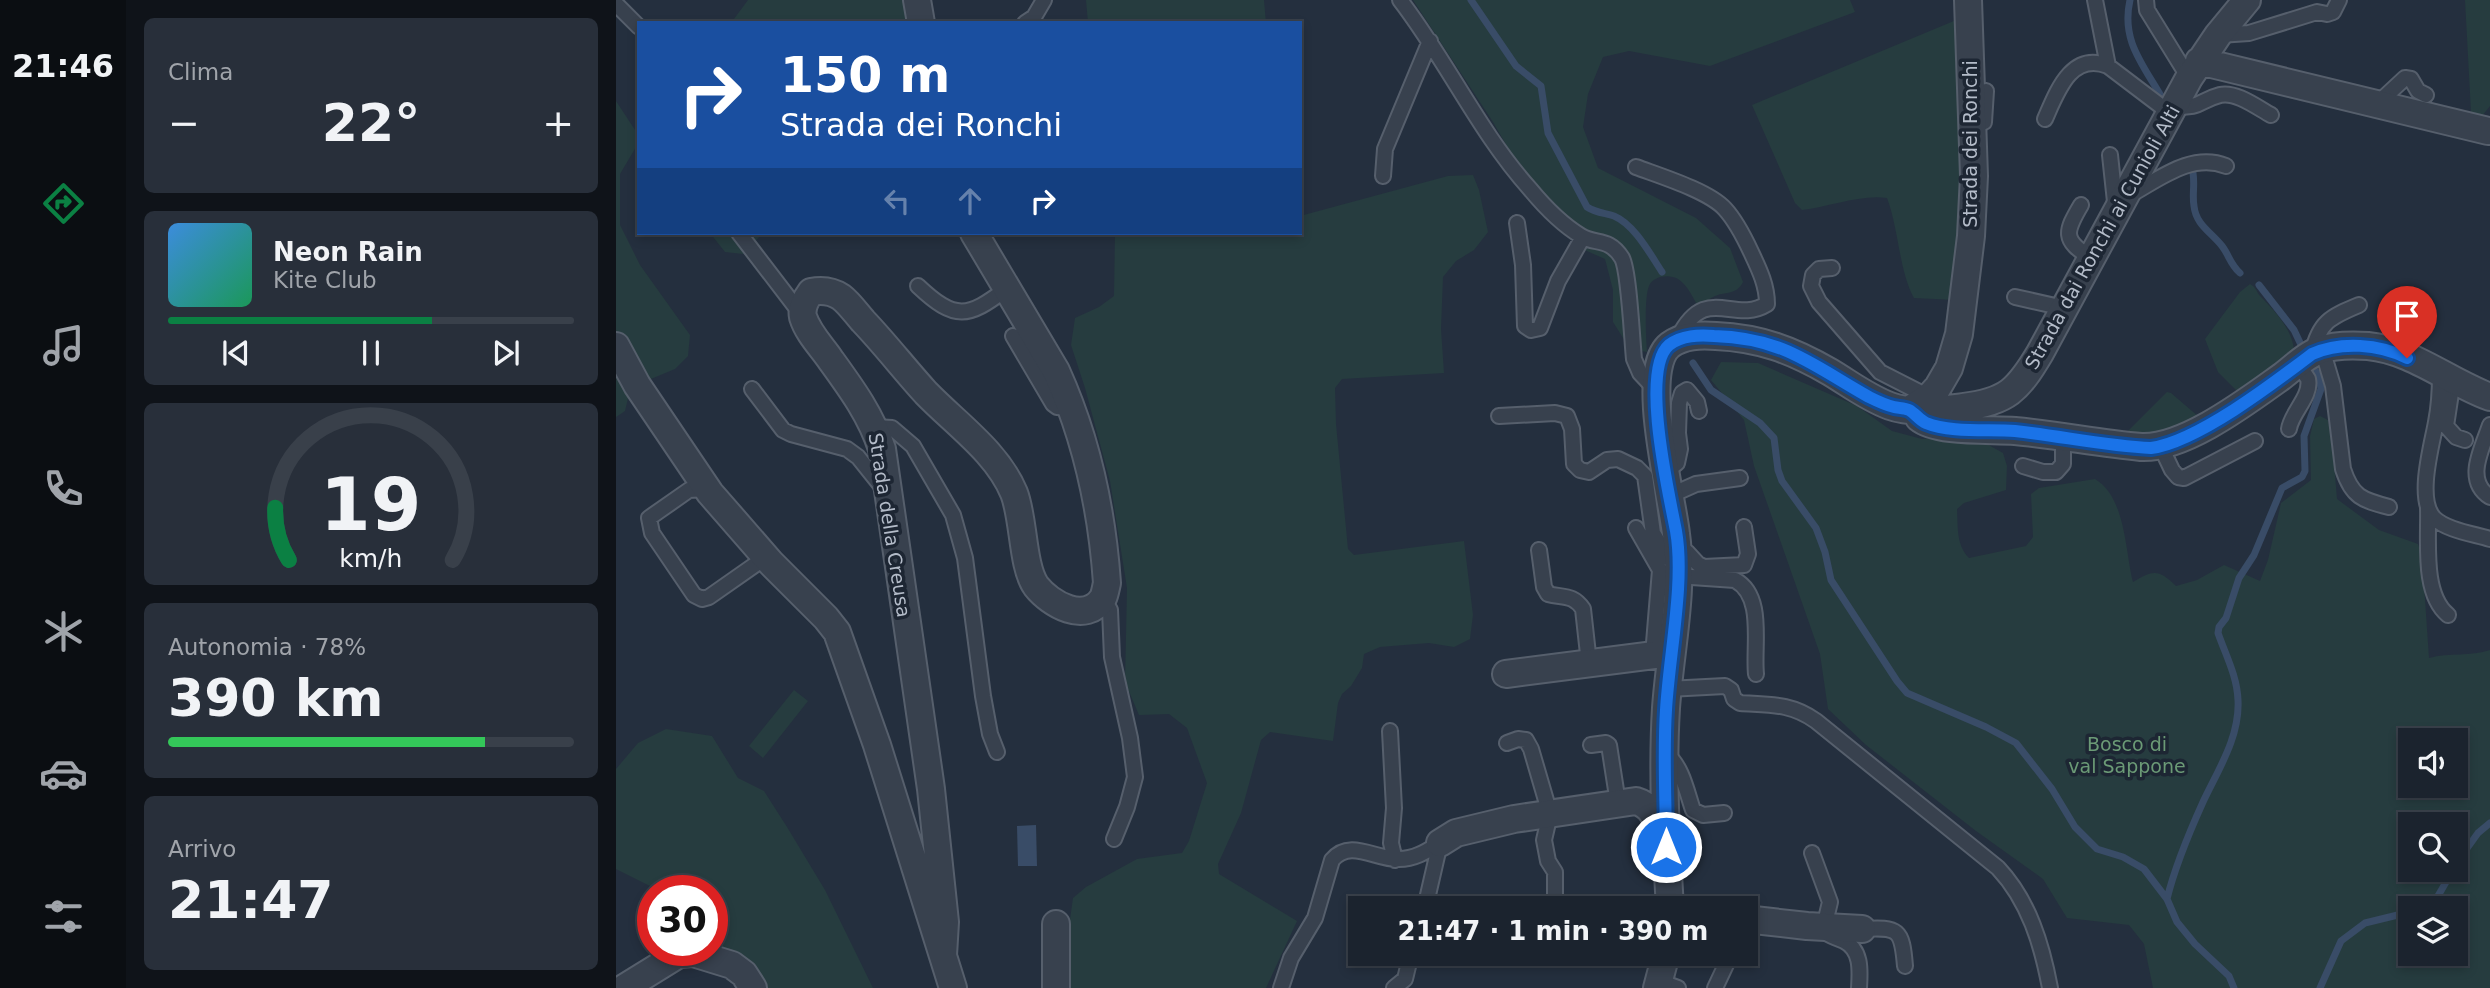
<!DOCTYPE html>
<html lang="it">
<head>
<meta charset="utf-8">
<style>
  body { margin:0; font-family:"DejaVu Sans",sans-serif; background:#282f3a; color:#f1f3f6; height:100vh; display:flex; flex-direction:column; font-size:26px; white-space:nowrap }
  * { box-sizing:border-box; margin:0 }
  p { font-size:23px; color:#a0a4aa }
  .icon { flex:none; width:38px; height:38px; fill:none; stroke:currentColor; stroke-width:2; stroke-linecap:round; stroke-linejoin:round }
  .map { position:relative; flex:1; overflow:hidden }
  .panel { display:flex; flex-direction:column; gap:18px; padding:18px; background:#0f1319; width:490px }
  .panel>* { flex:none }
  .banner { position:absolute; left:21px; top:21px; width:665px; height:214px; border-radius:0px; box-shadow:0 4px 10px #0003,0 0 0 2px #39404a; background:#1a4fa0; color:#fff; overflow:hidden }
  .buttons { position:absolute; left:1782px; top:728px; display:grid; gap:14px }
  .buttons a { display:grid; place-items:center; width:70px; height:70px; border-radius:0px; background:#1b232e; box-shadow:0 4px 10px #0003,0 0 0 2px #39404a; font-size:35px }
  .speed { position:absolute; left:21px; top:875px; display:flex; gap:14px; font-size:35px; font-weight:700; text-align:center }
  .speed>* { display:grid; place-content:center; width:91px; height:91px; border-radius:50%; background:#1b232e; box-shadow:0 4px 10px #0003,0 0 0 2px #39404a; line-height:1 }
  .speed .limit { border:10px solid #d22; background:#fff; color:#111 }
  .pin { position:absolute; display:grid; place-items:center; width:60px; height:60px; color:#fff; margin:-72px -30px; border-radius:50% 50% 50% 0; rotate:-45deg; box-shadow:0 0 7px #0007 }
  .pin .icon { rotate:45deg }
  .me { position:absolute; width:77px; margin:-38px; rotate:0deg; stroke-linejoin:round; filter:drop-shadow(0 0 5px #0008) }
  .turn { display:flex; align-items:center; gap:24px; height:147px; padding:0 28px; font-size:32px }
  .turn .icon { width:91px; height:91px; stroke-width:2.5 }
  .turn b { display:block; font-size:49px; line-height:60px }
  .lanes { display:flex; align-items:center; height:66px; padding:0 28px; background:#0003; justify-content:center; gap:35px; direction:ltr }
  .lanes .off { opacity:.35 }
  .big { font-size:52px; font-weight:800; line-height:1.1 }
  .panel .widget { flex:1; display:flex; flex-direction:column; justify-content:center; gap:10px; min-width:0; padding:0 24px; border-radius:10px; background:#282f3a }
  .panel .dial { align-items:center; gap:0 }
  .dial svg { height:182px; overflow:visible; fill:none; stroke:#39404a; stroke-width:7; stroke-linecap:round; text-anchor:middle }
  .dial text { fill:#f1f3f6; stroke:none }
  .song { display:flex; align-items:center; gap:21px }
  .cover { width:84px; height:84px; border-radius:10px; background:linear-gradient(135deg,hsl(210 70% 55%),hsl(150 70% 35%)) }
  .played { height:7px; border-radius:4px; background:linear-gradient(90deg,#0b8043 65%,#39404a 65%) }
  .keys { display:flex; justify-content:space-around; direction:ltr }
  .heat { display:flex; justify-content:space-between; align-items:center; font-size:38px; direction:ltr }
  .charge { height:10px; border-radius:5px; background:linear-gradient(90deg,#34c759 78%,#39404a 0) }
  .trip { position:absolute; left:732px; top:896px; width:410px; height:70px; border-radius:0px; background:#1b232e; box-shadow:0 4px 10px #0003,0 0 0 2px #39404a; font-weight:800; line-height:70px; text-align:center }
  main { display:flex; flex:1; min-height:0 }
  .menu { display:flex; flex-direction:column; width:126px; justify-content:space-around; align-items:center; background:#0b0e12; color:#a0a4aa }
  .menu .icon { width:49px; height:49px }
  .menu .current { color:#0b8043 }
  .menu b { font-size:32px; color:#f1f3f6 }
  .map>svg:first-child { display:block }
  .green { fill:#263c3f; fill-rule:evenodd }
  .water { fill:#394c67 }
  .lines { fill:none; stroke-linecap:round; stroke-linejoin:round }
  .stream { stroke:#394c67; stroke-width:7 }
  .service-casing { stroke:#565f6c; stroke-width:18 }
  .minor-casing { stroke:#565f6c; stroke-width:30 }
  .service { stroke:#38414e; stroke-width:14 }
  .minor { stroke:#38414e; stroke-width:26 }
  .route-casing { stroke:#114b97; stroke-width:18 }
  .route { stroke:#1a73e8; stroke-width:12 }
  .labels { text-anchor:middle; dominant-baseline:central; stroke-width:7; stroke-linejoin:round; paint-order:stroke }
  .street-label { font-size:19px; fill:#b4bcc9; stroke:#1d2633 }
  .park-label { font-size:19px; fill:#6b9a76; stroke:#1d2633 }
</style>
</head>
<body>
<main>
<nav class="menu">
<b>21:46</b>
<svg class="icon current" aria-label="directions" viewBox="0 0 24 24"><path d="M12 3l9 9-9 9-9-9zM9 14v-3h6M13 9l2 2-2 2"/></svg>
<svg class="icon" aria-label="music" viewBox="0 0 24 24"><path d="M9 18V5l10-2v13"/><circle cx="6" cy="18" r="3"/><circle cx="16" cy="16" r="3"/></svg>
<svg class="icon" aria-label="phone" viewBox="0 0 24 24"><path d="M5 4h4l2 5-3 2q2 4 5 5l2-3 5 2v4C11 20 4 13 5 4z"/></svg>
<svg class="icon" aria-label="climate" viewBox="0 0 24 24"><path d="M12 3v18M4 7l16 10M4 17L20 7"/></svg>
<svg class="icon" aria-label="car" viewBox="0 0 24 24"><path d="M5 17H2v-5l4-1 3-4h7l3 4 3 1v5h-3M9 17h6M6 11h13"/><circle cx="7" cy="17" r="2"/><circle cx="17" cy="17" r="2"/></svg>
<svg class="icon" aria-label="filters" viewBox="0 0 24 24"><path d="M4 7h16M4 17h16"/><circle cx="9" cy="7" r="2"/><circle cx="15" cy="17" r="2"/></svg>
</nav>
<section class="panel">
<div class="widget"><p>Clima</p>
<div class="heat"><a>−</a><b class="big">22°</b><a>+</a></div>
</div>
<div class="widget">
<div class="song"><i class="cover"></i><div><b>Neon Rain</b><p>Kite Club</p></div></div>
<div class="played"></div>
<div class="keys"><svg class="icon" aria-label="previous" viewBox="0 0 24 24"><path d="M18 5L8 12l10 7zM5 5v14"/></svg><svg class="icon" aria-label="pause" viewBox="0 0 24 24"><path d="M8 5v14M16 5v14"/></svg><svg class="icon" aria-label="next" viewBox="0 0 24 24"><path d="M6 5l10 7-10 7zM19 5v14"/></svg></div>
</div>
<div class="widget dial"><svg viewBox="0 0 100 80">
<path d="M14 69A42 42 0 1 1 86 69"/>
<path d="M14 69A42 42 0 0 1 8 46" stroke="#0b8043"/>
<text x="50" y="56" font-size="32" font-weight="700">19</text>
<text x="50" y="72" font-size="11">km/h</text>
</svg></div>
<div class="widget"><p>Autonomia · 78%</p><b class="big">390 km</b><div class="charge"></div></div>
<div class="widget"><p>Arrivo</p><b class="big">21:47</b></div>
</section>
<div class="map">
<svg width="1874" height="988" viewBox="0 0 1874 988">
  <rect width="100%" height="100%" fill="#242f3e"/>
  <!-- green -->
  <path class="green" d="M 132,0 L 291,0 L 293,23 L 115,23 Z
    M 470,0 L 648,0 L 650,23 L 472,23 Z
    M 797,0 L 1234,0 L 1239,12 L 1094,66 L 1013,51 L 987,57 L 972,94 L 967,127 L 982,168 L 1080,218 L 1114,248 L 1127,282 C 1120,296 1108,291 1097,297 C 1092,299 1088,306 1084,310 C 1078,300 1072,285 1062,279 C 1053,274 1037,276 1033,286 C 1028,298 1030,338 1031,352 L 1014,349 L 997,322 L 997,290 L 989,259 L 964,248 L 911,199 L 892,148 L 877,122 Z
    M 1849,0 L 1874,0 L 1874,106 L 1866,116 L 1858,118 L 1855,112 Z
    M 1345,18 L 1353,125 L 1340,300 L 1298,298 C 1283,271 1283,230 1271,198 C 1246,194 1212,207 1186,210 L 1179,203 L 1136,105 Z
    M 0,101 L 23,136 L 23,142 L 4,174 L 4,225 L 24,265 L 74,335 L 72,356 L 59,369 L 30,381 L 13,394 L 9,411 L 0,417 Z
    M 857,175 L 863,190 L 872,232 L 858,250 L 840,261 L 827,277 L 825,329 L 828,373 L 726,379 L 719,388 L 720,424 L 732,549 L 738,555 L 848,541 L 857,615 L 854,639 L 838,647 L 813,643 L 764,647 L 748,654 L 746,668 L 735,686 L 726,694 L 722,703 L 717,741 L 654,732 L 645,740 L 625,813 L 602,864 L 603,874 L 681,921 L 650,988 L 452,988 L 451,941 L 457,898 L 470,887 L 521,859 L 566,853 L 573,841 L 591,783 L 571,728 L 553,714 L 523,715 L 509,682 L 511,588 L 494,481 L 469,388 L 455,345 L 459,318 L 483,307 L 498,296 L 499,233 L 684,233 L 684,216 L 832,176 Z
    M 94,233 L 147,233 L 127,254 L 109,252 Z
    M 1634,284 C 1640,287 1640,291 1644,296 C 1658,310 1678,331 1678,352 L 1624,394 L 1602,372 L 1589,339 L 1624,292 Z
    M 1105,362 L 1142,363 L 1241,406 L 1276,431 L 1306,439 L 1319,438 L 1369,443 L 1387,453 L 1391,466 L 1390,490 L 1348,503 L 1341,509 C 1342,526 1340,545 1353,558 L 1410,546 L 1417,537 L 1415,494 L 1423,488 L 1479,479 C 1510,497 1509,552 1517,582 C 1538,570 1542,569 1560,586 L 1581,580 L 1608,565 L 1644,581 L 1652,560 L 1665,503 L 1695,480 L 1694,436 L 1698,419 L 1704,416 L 1712,420 L 1716,439 L 1721,499 L 1763,530 L 1802,544 L 1806,555 L 1813,658 C 1833,652 1855,657 1874,650 L 1874,988 L 1537,988 L 1528,944 L 1513,925 L 1451,918 L 1427,879 L 1360,831 L 1250,745 L 1212,709 L 1204,654 L 1138,466 L 1128,420 L 1095,380 ZM 1794,740 L 1839,740 L 1839,786 L 1794,786 ZM 1794,824 L 1839,824 L 1839,870 L 1794,870 ZM 1794,908 L 1839,908 L 1839,954 L 1794,954 Z
    M 1551,392 L 1555,393 L 1583,417 L 1547,439 L 1510,433 Z
    M 178,690 L 192,701 L 147,758 L 133,746 Z
    M 50,729 L 96,736 L 122,778 L 148,791 L 171,827 L 209,890 L 257,988 L 121,988 L 109,953 L 96,941 L 96,891 L 44,891 L 0,869 L 0,769 L 22,743 Z"/>
  <!-- water -->
  <path class="water" d="M 420,825 L 421,866 L 402,866 L 401,826 Z"/>
  <g class="lines">
    <!-- stream -->
    <path class="stream" d="M 855,0 L 900,66 L 925,86 L 932,133 L 971,207 C 980,213 989,213 998,216 C 1019,225 1034,254 1046,272
      M 1514,0 C 1505,40 1526,63 1545,96
      M 1577,173 C 1579,185 1576,195 1578,206 C 1580,225 1595,232 1606,246 C 1613,255 1614,264 1624,273
      M 1643,285 L 1678,330 L 1688,351
      M 1077,363 L 1095,390 L 1144,423 L 1158,438 L 1162,470 L 1166,481 L 1200,528 L 1209,552 L 1215,580 L 1281,681 L 1291,693 L 1370,727 L 1400,743 L 1436,789 L 1459,827 L 1481,849 L 1507,857 L 1528,869 L 1551,899 L 1561,922 L 1579,944 L 1613,976 L 1618,988
      M 1839,865 L 1862,833 L 1874,823
      M 1551,899 C 1559,866 1573,833 1587,802 C 1602,770 1624,737 1622,700 C 1621,676 1610,656 1602,633 L 1603,627 L 1610,618 L 1623,578 L 1638,555 L 1666,488 L 1686,477 L 1689,471 L 1688,436 L 1705,389 L 1703,376 L 1693,362
      M 1815,908 L 1837,870
      M 1704,988 L 1725,941 L 1749,923 L 1794,912"/>
    <defs>
      <path id="service" d="M 784,0 C 831,61 863,132 914,189 C 928,206 947,225 965,236 C 980,245 993,237 1006,258 C 1013,271 1016,340 1018,359 L 1024,373 L 1039,389
        M 1479,0 L 1492,66
        M 1530,0 L 1531,10 L 1573,78
        M 0,4 L 23,27
        M 409,23 L 418,17 L 428,0
        M 1603,35 L 1633,33 L 1701,12 L 1711,14 L 1717,12 L 1723,0
        M 1761,104 L 1789,78 L 1795,79 L 1802,91 L 1810,95
        M 1558,106 C 1586,109 1581,101 1604,95 C 1620,91 1642,108 1655,115
        M 1429,119 C 1441,92 1455,51 1492,66 L 1554,113
        M 1358,130 L 1362,124 L 1368,122 L 1370,91
        M 1494,155 L 1500,211
        M 1020,167 C 1044,176 1093,191 1109,209 C 1120,221 1128,237 1135,252 C 1143,269 1151,285 1151,304 C 1117,325 1090,282 1062,338
        M 767,176 L 769,149 L 814,41
        M 1512,196 C 1542,180 1575,152 1610,166
        M 1465,205 C 1449,232 1446,240 1475,258
        M 901,223 L 907,265 L 909,326 L 915,330 L 924,328 L 942,281 L 967,237
        M 123,233 L 185,314
        M 1216,268 L 1203,269 L 1197,275 L 1195,286 L 1203,302 L 1264,372 L 1313,397
        M 302,286 C 339,321 352,318 390,289
        M 1399,297 L 1448,308
        M 397,336 L 437,404 L 441,407 L 455,408
        M 1706,349 L 1717,386 L 1727,469 C 1736,497 1746,500 1773,507
        M 1696,354 C 1703,322 1714,317 1743,305
        M 1824,374 C 1824,390 1823,407 1820,422 C 1816,445 1800,499 1818,518 C 1830,530 1858,534 1874,539
        M 1837,380 L 1830,426 L 1840,437 L 1849,440
        M 136,389 L 167,430 L 175,434 L 231,449 L 242,457 L 266,487
        M 883,416 L 939,413 L 951,416 L 956,429 L 958,464 L 964,470 L 973,472 L 991,460 L 1002,459 L 1021,468 L 1029,476 L 1037,533 L 1050,555 L 1061,566
        M 1874,425 C 1866,449 1848,480 1874,497
        M 259,427 L 276,428 L 297,446 L 337,515 L 349,558 L 367,696 L 374,734 L 381,752
        M 1673,429 C 1675,413 1696,396 1692,379 C 1690,375 1684,368 1682,364
        M 1545,447 L 1556,470 L 1562,477 L 1568,478 L 1639,441
        M 1407,466 L 1427,472 L 1440,472 L 1447,464 L 1447,438
        M 1049,472 L 1061,463 L 1064,449 L 1062,433 L 1063,403 L 1066,393 L 1071,390 L 1081,402 L 1083,411
        M 91,489 L 73,490 L 33,518 L 36,533 L 78,595 L 86,599 L 93,597 L 150,557
        M 1053,496 L 1080,484 L 1124,478
        M 1812,508 C 1813,540 1806,594 1832,615
        M 1020,528 L 1044,570 L 1037,655
        M 923,550 L 928,587 L 932,594 C 947,598 957,594 967,609 L 973,663
        M 1061,552 L 1071,552 L 1082,564 L 1088,567 L 1128,565 L 1132,554 L 1128,527
        M 1061,576 L 1119,580 C 1149,596 1137,645 1140,674
        M 487,598 L 494,610 L 496,657 L 514,738 L 519,777 L 511,807 L 498,839
        M 1052,689 L 1109,686 L 1115,690 L 1118,699 L 1124,703 C 1154,705 1175,703 1200,721 L 1382,868 C 1413,901 1426,945 1434,988
        M 774,731 L 778,808 L 775,843 L 779,860
        M 891,743 L 902,739 L 910,740 L 915,749 L 934,814 L 928,840 L 932,861 L 939,872 L 939,908
        M 975,745 L 990,743 L 993,745 L 1002,803
        M 1051,755 C 1066,766 1071,793 1077,810 L 1087,815 L 1108,813
        M 1196,853 L 1214,902 L 1208,927
        M 809,908 L 824,843
        M 1246,929 C 1283,927 1286,929 1289,966
        M 1212,934 C 1218,937 1223,939 1228,941 C 1246,950 1244,971 1243,988
        M 1043,981 L 1062,988
        M 665,988 L 675,958 L 699,918 L 716,860 C 734,838 760,860 783,859 C 799,859 811,851 824,843
        M 778,988 L 789,979 L 795,954
        M 1099,988 L 1115,954"/>
      <path id="minor" d="M 301,0 L 305,23
        M 1583,61 L 1872,131
        M 0,346 L 21,385 L 94,493 L 155,563 L 210,618 L 221,632 L 261,745 L 337,988
        M 1293,410 L 1313,397 L 1322,387 L 1333,368 L 1343,334 L 1355,236 L 1358,176 L 1352,0
        M 1303,418 C 1321,433 1375,429 1399,431 C 1441,435 1483,443 1525,447 C 1568,449 1630,402 1665,377 C 1677,368 1690,355 1704,350 C 1718,345 1737,345 1752,346 C 1796,350 1833,382 1874,397
        M 890,674 L 1054,653
        M 824,843 L 840,833 L 898,819 L 1020,801 C 1038,806 1041,822 1047,839
        M 1054,908 C 1050,842 1046,774 1050,708 C 1054,651 1068,591 1060,534 C 1056,496 1022,369 1054,345 C 1068,335 1084,335 1100,336 C 1144,338 1176,350 1214,372 C 1234,384 1252,398 1274,406 C 1296,414 1324,410 1347,407 C 1391,402 1402,390 1424,353 L 1573,78 L 1602,35 L 1631,0
        M 1129,919 L 1191,926 L 1246,929
        M 327,955 L 329,922 L 315,789 L 266,449 C 255,415 235,388 214,359 C 205,346 192,333 187,317 C 185,308 189,300 195,292 C 205,290 216,291 225,297 C 233,303 240,313 247,321 C 269,344 289,370 310,393 C 340,424 381,452 398,493 C 408,518 406,566 420,586 C 434,604 470,625 487,598 C 489,594 490,587 491,583 C 486,511 470,437 440,371 L 358,233
        M 8,988 L 63,954 L 77,953 L 116,965 L 128,974 L 137,988
        M 440,988 L 440,924
        M 1041,988 L 1050,954"/>
    </defs>
    <!-- service casing -->
    <use href="#service" class="service-casing"/>
    <!-- minor casing -->
    <use href="#minor" class="minor-casing"/>
    <!-- service -->
    <use href="#service" class="service"/>
    <!-- minor -->
    <use href="#minor" class="minor"/>
  </g>
  <g class="lines">
    <defs>
      <path id="route" d="M 1050,847 C 1050,802 1047,755 1050,710 C 1053,656 1069,582 1060,531 C 1053,494 1024,370 1053,345 C 1066,335 1083,335 1098,336 C 1168,338 1196,365 1253,397 C 1261,401 1269,405 1278,407 C 1282,408 1289,408 1293,410 C 1299,413 1303,420 1310,423 C 1334,433 1373,429 1399,431 C 1445,436 1490,446 1535,448 C 1581,442 1658,383 1696,354 C 1725,341 1763,344 1791,358"/>
    </defs>
    <!-- route casing -->
    <use href="#route" class="route-casing"/>
    <!-- route -->
    <use href="#route" class="route"/>
  </g>
  <g class="labels">
    <!-- street labels -->
    <g class="street-label">
      <text transform="translate(1354 144) rotate(-90)">Strada dei Ronchi</text>
      <text transform="translate(1486 237) rotate(-61)">Strada dai Ronchi ai Cunioli Alti</text>
      <text transform="translate(274 525) rotate(81)">Strada della Creusa</text>
    </g>
    <!-- park labels -->
    <g class="park-label">
      <text x="1511" y="744">Bosco di<tspan x="1511" dy="22">val Sappone</tspan></text>
    </g>
  </g>
</svg>
<div class="buttons">
<a><svg class="icon" aria-label="sound" viewBox="0 0 24 24"><path d="M4 9h4l5-4v14l-5-4H4zM17 9q2 3 0 6"/></svg></a>
<a><svg class="icon" aria-label="search" viewBox="0 0 24 24"><circle cx="10" cy="10" r="6"/><path d="M15 15l6 6"/></svg></a>
<a><svg class="icon" aria-label="layers" viewBox="0 0 24 24"><path d="M12 4l9 5-9 5-9-5zM3 14l9 5 9-5"/></svg></a>
</div>
<div class="speed"><div class="limit">30</div></div>
<div class="pin" style="left:1791px;top:358px;background:#d93025"><svg class="icon" aria-label="arrive" viewBox="0 0 24 24"><path d="M6 21V4h12l-3 4 3 4H6"/></svg></div>
<svg class="me" style="left:1050px;top:847px" viewBox="-20 -20 40 40"><circle r="17" fill="#1a73e8" stroke="#fff" stroke-width="3"/><path d="M0-11L8 9 0 5-8 9z" fill="#fff"/></svg>
<div class="trip">21:47 · 1 min · 390 m</div>
<div class="banner">
<div class="turn"><svg class="icon" aria-label="right" viewBox="0 0 24 24"><path d="M7 20v-9h11M14 6l5 5-5 5"/></svg><div><b>150 m</b>Strada dei Ronchi</div></div>
<div class="lanes"><svg class="icon off" aria-label="left" viewBox="0 0 24 24"><path d="M17 20v-9H6M10 6l-5 5 5 5"/></svg><svg class="icon off" aria-label="ahead" viewBox="0 0 24 24"><path d="M12 20V5M6 11l6-6 6 6"/></svg><svg class="icon" aria-label="right" viewBox="0 0 24 24"><path d="M7 20v-9h11M14 6l5 5-5 5"/></svg></div>
</div>
</div>
</main>
</body>
</html>
